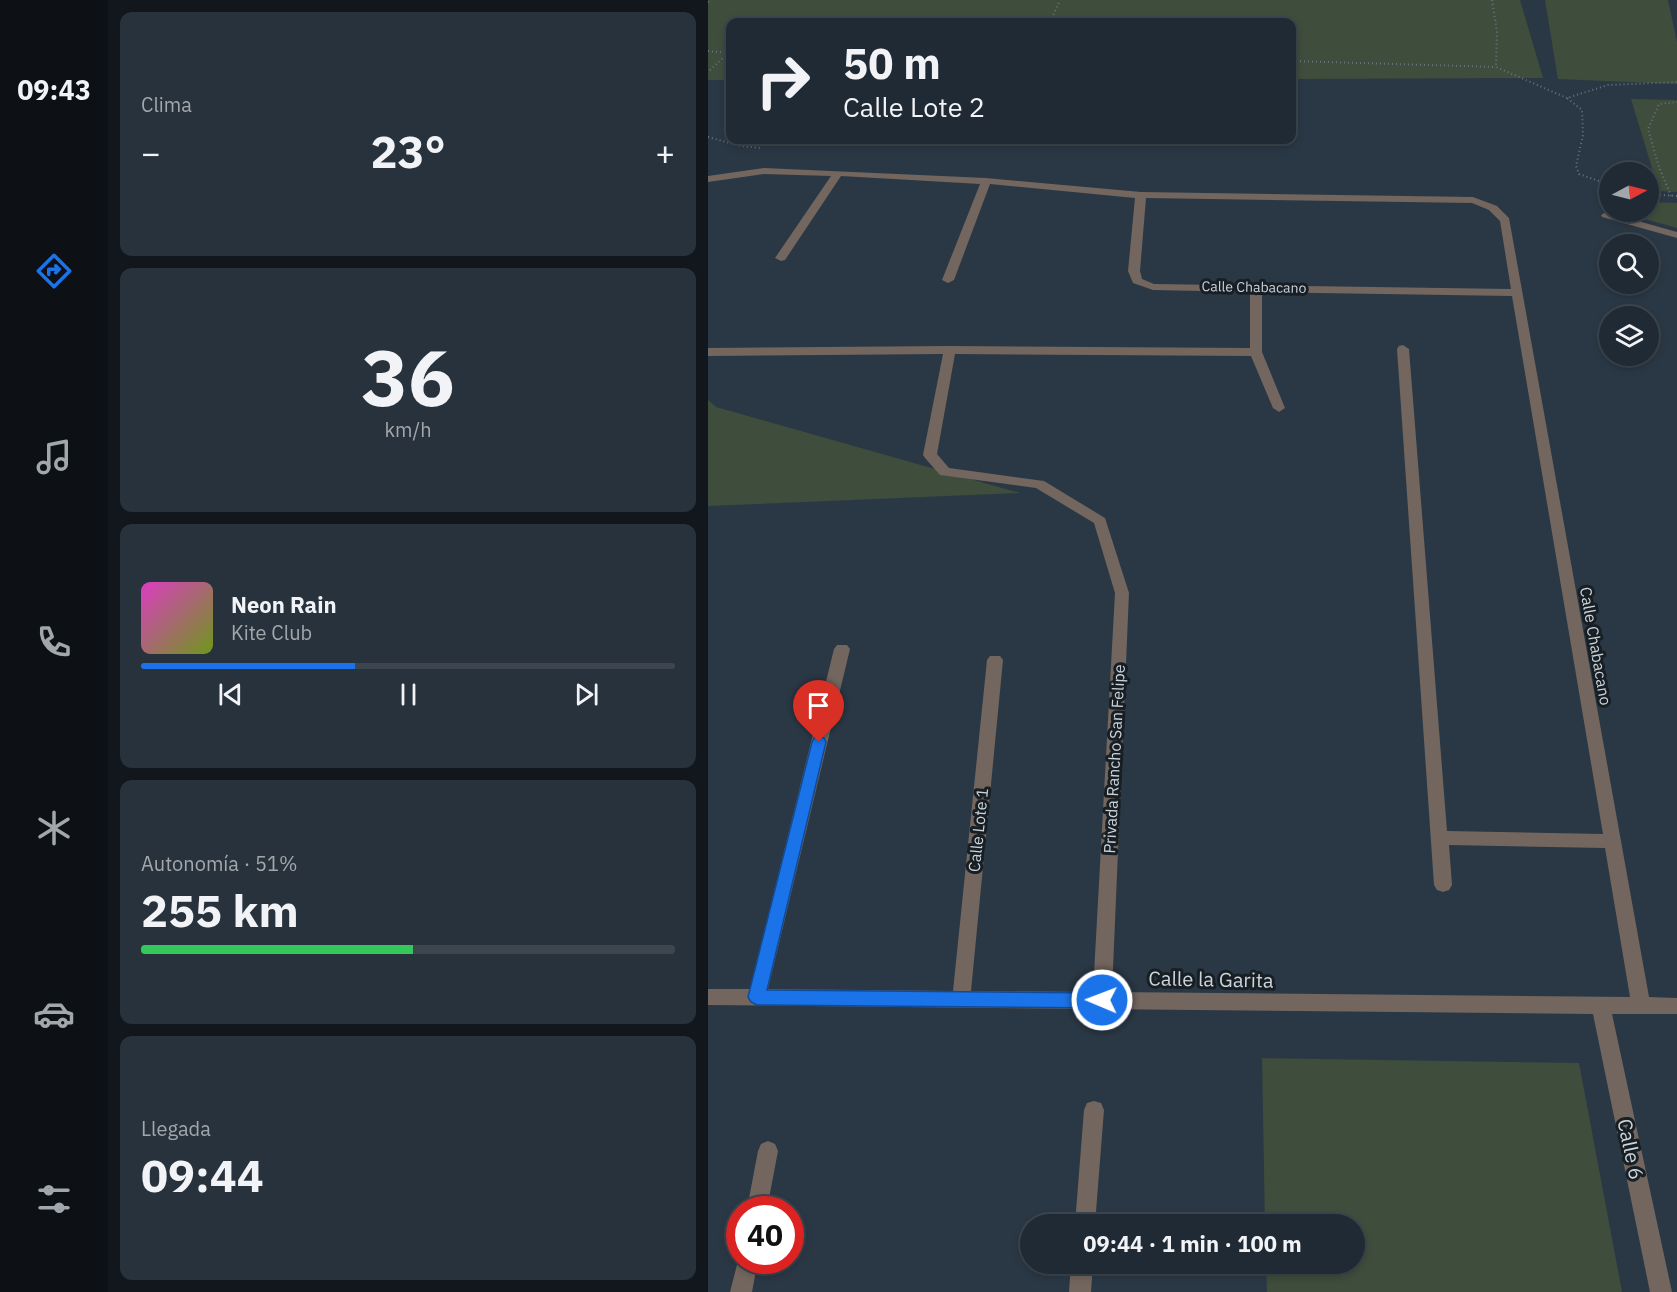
<!DOCTYPE html>
<html lang="es">
<head>
<meta charset="utf-8">
<style>
  body { margin:0; font-family:"IBM Plex Sans",sans-serif; background:#28323c; color:#f1f3f6; height:100vh; display:flex; flex-direction:column; font-size:22px; white-space:nowrap }
  * { box-sizing:border-box; margin:0 }
  p { font-size:20px; color:#a2a7ac }
  .icon { flex:none; width:33px; height:33px; fill:none; stroke:currentColor; stroke-width:2; stroke-linecap:round; stroke-linejoin:round }
  .map { position:relative; flex:1; overflow:hidden }
  .side { display:flex; flex-direction:column; gap:12px; padding:12px; background:#12171d; width:600px }
  .side>* { flex:none }
  .guide { position:absolute; left:18px; top:18px; width:570px; height:126px; border-radius:12px; box-shadow:0 3px 9px #0003,0 0 0 2px #3d464f; background:#202a34; color:#f1f3f6; overflow:hidden }
  .needle { width:39px; rotate:83deg }
  .buttons { position:absolute; left:891px; top:162px; display:grid; gap:12px }
  .buttons a { display:grid; place-items:center; width:60px; height:60px; border-radius:50%; background:#202a34; box-shadow:0 3px 9px #0003,0 0 0 2px #3d464f; font-size:30px }
  .speed { position:absolute; left:18px; top:1196px; display:flex; gap:12px; font-size:30px; font-weight:700; text-align:center }
  .speed>* { display:grid; place-content:center; width:78px; height:78px; border-radius:50%; background:#202a34; box-shadow:0 3px 9px #0003,0 0 0 2px #3d464f; line-height:1 }
  .speed .limit { border:9px solid #d22; background:#fff; color:#111 }
  .pin { position:absolute; display:grid; place-items:center; width:51px; height:51px; color:#fff; margin:-62px -26px; border-radius:50% 50% 50% 0; rotate:-45deg; box-shadow:0 0 6px #0007 }
  .pin .icon { rotate:45deg }
  .me { position:absolute; width:66px; margin:-33px; rotate:271deg; stroke-linejoin:round; filter:drop-shadow(0 0 4px #0008) }
  .turn { display:flex; align-items:center; gap:21px; height:126px; padding:0 18px; font-size:27px }
  .turn .icon { width:78px; height:78px; stroke-width:2.5 }
  .turn b { display:block; font-size:42px; line-height:51px }
  .big { font-size:45px; font-weight:700; line-height:1.1 }
  .side .widget { flex:1; display:flex; flex-direction:column; justify-content:center; gap:9px; min-width:0; padding:0 21px; border-radius:12px; background:#28323c }
  .side .dial { align-items:center; gap:0 }
  .dial b { font-size:78px; line-height:1 }
  .song { display:flex; align-items:center; gap:18px }
  .cover { width:72px; height:72px; border-radius:9px; background:linear-gradient(135deg,hsl(310 70% 55%),hsl(80 70% 35%)) }
  .played { height:6px; border-radius:3px; background:linear-gradient(90deg,#1a73e8 40%,#3d464f 40%) }
  .keys { display:flex; justify-content:space-around; direction:ltr }
  .heat { display:flex; justify-content:space-between; align-items:center; font-size:33px; direction:ltr }
  .charge { height:9px; border-radius:4px; background:linear-gradient(90deg,#34c759 51%,#3d464f 0) }
  .trip { position:absolute; left:312px; top:1214px; width:345px; height:60px; border-radius:30px; background:#202a34; box-shadow:0 3px 9px #0003,0 0 0 2px #3d464f; font-weight:700; line-height:60px; text-align:center }
  main { display:flex; flex:1; min-height:0 }
  .tabs { display:flex; flex-direction:column; width:108px; justify-content:space-around; align-items:center; background:#0d1115; color:#a2a7ac }
  .tabs .icon { width:42px; height:42px }
  .tabs .active { color:#1a73e8 }
  .tabs b { font-size:27px; color:#f1f3f6 }
  .map>svg:first-child { display:block }
  .green { fill:#3f4d3d }
  .lines { fill:none; stroke-linecap:round; stroke-linejoin:round }
  .path { stroke:#68747f; stroke-width:2; stroke-dasharray:1 3; stroke-linecap:butt }
  .minor { fill:#73665e; fill-rule:evenodd }
  .route { fill:#1a73e8; stroke:#114b97; stroke-width:1.5 }
  .labels { text-anchor:middle; dominant-baseline:central; stroke-width:6; stroke-linejoin:round; paint-order:stroke }
  .far-street-label { font-size:14px; fill:#cbd3db; stroke:#181f24 }
  .street-label { font-size:16px; fill:#cbd3db; stroke:#181f24 }
  .near-street-label { font-size:20px; fill:#cbd3db; stroke:#181f24 }
</style>
</head>
<body>
<main>
<nav class="tabs">
<b>09:43</b>
<svg class="icon active" aria-label="directions" viewBox="0 0 24 24"><path d="M12 3l9 9-9 9-9-9zM9 14v-3h6M13 9l2 2-2 2"/></svg>
<svg class="icon" aria-label="music" viewBox="0 0 24 24"><path d="M9 18V5l10-2v13"/><circle cx="6" cy="18" r="3"/><circle cx="16" cy="16" r="3"/></svg>
<svg class="icon" aria-label="phone" viewBox="0 0 24 24"><path d="M5 4h4l2 5-3 2q2 4 5 5l2-3 5 2v4C11 20 4 13 5 4z"/></svg>
<svg class="icon" aria-label="climate" viewBox="0 0 24 24"><path d="M12 3v18M4 7l16 10M4 17L20 7"/></svg>
<svg class="icon" aria-label="car" viewBox="0 0 24 24"><path d="M5 17H2v-5l4-1 3-4h7l3 4 3 1v5h-3M9 17h6M6 11h13"/><circle cx="7" cy="17" r="2"/><circle cx="17" cy="17" r="2"/></svg>
<svg class="icon" aria-label="filters" viewBox="0 0 24 24"><path d="M4 7h16M4 17h16"/><circle cx="9" cy="7" r="2"/><circle cx="15" cy="17" r="2"/></svg>
</nav>
<section class="side">
<div class="widget"><p>Clima</p>
<div class="heat"><a>−</a><b class="big">23°</b><a>+</a></div>
</div>
<div class="widget dial"><b>36</b><p>km/h</p></div>
<div class="widget">
<div class="song"><i class="cover"></i><div><b>Neon Rain</b><p>Kite Club</p></div></div>
<div class="played"></div>
<div class="keys"><svg class="icon" aria-label="previous" viewBox="0 0 24 24"><path d="M18 5L8 12l10 7zM5 5v14"/></svg><svg class="icon" aria-label="pause" viewBox="0 0 24 24"><path d="M8 5v14M16 5v14"/></svg><svg class="icon" aria-label="next" viewBox="0 0 24 24"><path d="M6 5l10 7-10 7zM19 5v14"/></svg></div>
</div>
<div class="widget"><p>Autonomía · 51%</p><b class="big">255 km</b><div class="charge"></div></div>
<div class="widget"><p>Llegada</p><b class="big">09:44</b></div>
</section>
<div class="map">
<svg width="969" height="1292" viewBox="0 0 969 1292">
  <rect width="100%" height="100%" fill="#2a3845"/>
  <!-- green -->
  <path class="green" d="M 0,0 L 812,0 L 835,78 L 584,79 L 584,22 L 22,22 L 22,80 L 0,80 Z
    M 837,0 L 960,0 L 969,42 L 969,84 L 850,79 Z
    M 923,99 L 969,100 L 969,192 L 951,191 Z
    M 941,202 L 969,203 L 969,228 L 911,212 L 940,212 Z
    M 0,400 L 8,407 L 312,493 L 0,506 Z
    M 554,1058 L 871,1063 L 914,1292 L 559,1292 L 558,1263 L 646,1263 L 646,1224 L 557,1224 Z"/>
  <g class="lines">
    <!-- path -->
    <path class="path" d="M 784,0 L 789,32 L 788,67 L 859,98
      M 0,2 L 2,0
      M 342,22 L 352,0
      M 0,51 L 20,53 L 0,72
      M 584,61 L 788,67
      M 0,137 L 33,146 L 52,148
      M 902,185 L 871,174 L 868,166 L 875,135 L 874,110 L 859,98 L 900,85 L 969,82
      M 940,194 L 969,196
      M 963,196 L 951,167 L 940,129 L 951,104 L 969,102"/>
    <!-- minor -->
    <path class="minor" d="M 56,168 L 278,178 L 433,192 L 765,197 L 789,206 L 801,218 L 941,997 L 969,998 L 969,1014 L 904,1014 L 964,1292 L 942,1292 L 885,1014 L 0,1005 L 0,989 L 42,989 L 126,649 L 129,645 L 139,645 L 142,649 L 60,989 L 245,991 L 279,660 L 282,656 L 292,656 L 295,660 L 263,991 L 385,992 L 407,593 L 386,523 L 328,488 L 232,475 L 217,458 L 215,455 L 235,354 L 0,356 L 0,348 L 242,346 L 542,348 L 542,292 L 445,290 L 425,283 L 420,271 L 427,198 L 282,184 L 246,280 L 240,283 L 234,280 L 272,184 L 133,176 L 77,260 L 73,261 L 67,258 L 123,176 L 56,174 L 0,182 L 0,176 ZM 438,198 L 764,203 L 781,210 L 792,221 L 803,289 L 446,284 L 434,279 L 432,271 ZM 554,292 L 804,296 L 895,834 L 739,831 L 701,349 L 695,345 L 691,346 L 689,349 L 726,885 L 729,890 L 735,892 L 741,890 L 744,885 L 741,845 L 897,848 L 922,997 L 404,992 L 421,593 L 397,518 L 336,481 L 241,468 L 229,454 L 247,354 L 543,356 L 565,408 L 571,412 L 577,408 L 554,352 Z
      M 898,212 L 969,232 L 969,238 L 894,217 L 893,215 Z
      M 386,1101 L 393,1103 L 396,1110 L 387,1224 L 367,1224 L 376,1110 L 379,1103 Z
      M 60,1141 L 67,1144 L 70,1151 L 59,1209 L 39,1209 L 50,1151 L 53,1144 Z
      M 32,1253 L 32,1260 L 50,1260 L 44,1292 L 22,1292 Z
      M 363,1263 L 385,1263 L 383,1292 L 361,1292 Z"/>
  </g>
  <!-- route -->
  <path class="route" d="M 111,736 L 116,738 L 118,742 L 59,990 L 394,993 L 400,995 L 402,1000 L 400,1006 L 394,1008 L 49,1005 L 43,1002 L 40,997 L 104,742 L 106,738 Z"/>
  <g class="labels">
    <!-- far-street labels -->
    <g class="far-street-label">
      <text transform="translate(546 287) rotate(1)">Calle Chabacano</text>
    </g>
    <!-- street labels -->
    <g class="street-label">
      <text transform="translate(888 646) rotate(80)">Calle Chabacano</text>
      <text transform="translate(406 759) rotate(-87)">Privada Rancho San Felipe</text>
      <text transform="translate(270 830) rotate(-84)">Calle Lote 1</text>
    </g>
    <!-- near-street labels -->
    <g class="near-street-label">
      <text transform="translate(503 979) rotate(1)">Calle la Garita</text>
      <text transform="translate(923 1149) rotate(78)">Calle 6</text>
    </g>
  </g>
</svg>
<div class="buttons">
<a><svg class="needle" viewBox="-14 -14 28 28"><path d="M0-13l5 13h-10z" fill="#e53935"/><path d="M0 13l5-13h-10z" fill="#a2a7ac"/></svg></a>
<a><svg class="icon" aria-label="search" viewBox="0 0 24 24"><circle cx="10" cy="10" r="6"/><path d="M15 15l6 6"/></svg></a>
<a><svg class="icon" aria-label="layers" viewBox="0 0 24 24"><path d="M12 4l9 5-9 5-9-5zM3 14l9 5 9-5"/></svg></a>
</div>
<div class="speed"><div class="limit">40</div></div>
<div class="pin" style="left:111px;top:742px;background:#d93025"><svg class="icon" aria-label="arrive" viewBox="0 0 24 24"><path d="M6 21V4h12l-3 4 3 4H6"/></svg></div>
<svg class="me" style="left:394px;top:1000px" viewBox="-20 -20 40 40"><circle r="17" fill="#1a73e8" stroke="#fff" stroke-width="3"/><path d="M0-11L8 9 0 5-8 9z" fill="#fff"/></svg>
<div class="trip">09:44 · 1 min · 100 m</div>
<div class="guide">
<div class="turn"><svg class="icon" aria-label="right" viewBox="0 0 24 24"><path d="M7 20v-9h11M14 6l5 5-5 5"/></svg><div><b>50 m</b>Calle Lote 2</div></div>
</div>
</div>
</main>
</body>
</html>
